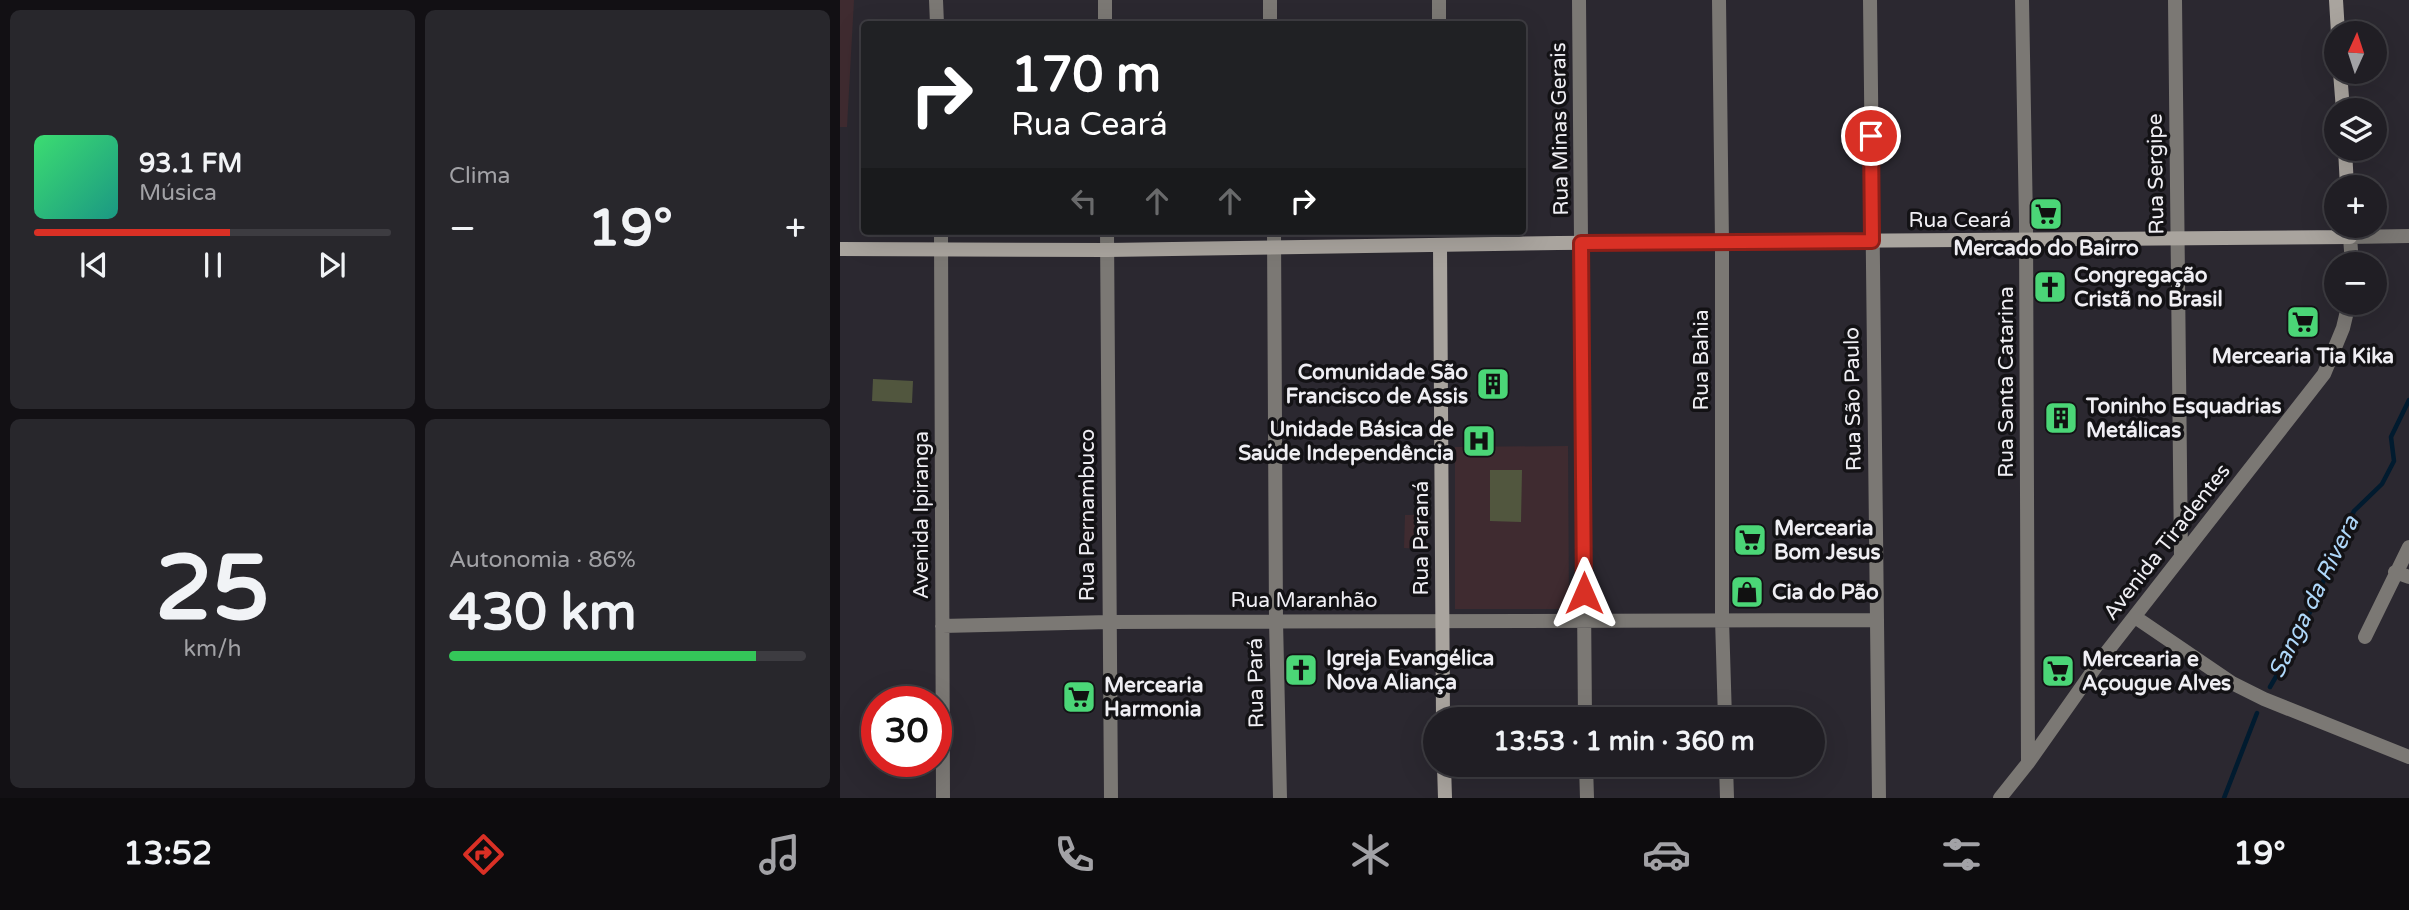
<!DOCTYPE html>
<html lang="pt">
<head>
<meta charset="utf-8">
<style>
  body { margin:0; font-family:"Varela Round",sans-serif; background:#28272c; color:#f1f3f6; height:100vh; display:flex; flex-direction:column; font-size:26px; white-space:nowrap }
  * { box-sizing:border-box; margin:0 }
  p { font-size:23px; color:#a2a2a6 }
  .icon { flex:none; width:38px; height:38px; fill:none; stroke:currentColor; stroke-width:2; stroke-linecap:round; stroke-linejoin:round }
  .map { position:relative; flex:1; overflow:hidden }
  .drawer { display:flex; flex-direction:column; gap:10px; padding:10px; background:#121014; width:840px }
  .drawer>* { flex:none }
  .top-card { position:absolute; left:21px; top:21px; width:665px; height:214px; border-radius:7px; box-shadow:0 7px 28px #0002,0 0 0 2px #3d3c41; background:#202124; color:#fff; overflow:hidden }
  .needle { width:46px; rotate:3deg }
  .buttons { position:absolute; left:1484px; top:21px; display:grid; gap:14px }
  .buttons a { display:grid; place-items:center; width:63px; height:63px; border-radius:50%; background:#201e24; box-shadow:0 7px 28px #0002,0 0 0 2px #3d3c41; font-size:35px }
  .speed { position:absolute; left:21px; top:686px; display:flex; gap:14px; font-size:35px; font-weight:700; text-align:center }
  .speed>* { display:grid; place-content:center; width:91px; height:91px; border-radius:50%; background:#201e24; box-shadow:0 7px 28px #0002,0 0 0 2px #3d3c41; line-height:1 }
  .speed .limit { border:10px solid #d22; background:#fff; color:#111 }
  .pin { position:absolute; display:grid; place-items:center; width:60px; height:60px; color:#fff; margin:-30px; border:4px solid #fff; border-radius:50%; box-shadow:0 2px 7px #0007 }
  .me { position:absolute; width:77px; margin:-38px; rotate:0deg; stroke-linejoin:round; filter:drop-shadow(0 0 5px #0008) }
  .turn { display:flex; align-items:center; gap:24px; height:147px; padding:0 35px; font-size:32px }
  .turn .icon { width:91px; height:91px; stroke-width:2.5 }
  .turn b { display:block; font-size:49px; line-height:60px }
  .lanes { display:flex; align-items:center; height:66px; padding:0 35px; background:#0003; justify-content:center; gap:35px; direction:ltr }
  .lanes .off { opacity:.35 }
  .big { font-size:52px; font-weight:800; line-height:1.1 }
  .drawer .card { flex:1; display:flex; flex-direction:column; justify-content:center; gap:10px; min-width:0; padding:0 24px; border-radius:10px; background:#28272c }
  .drawer .dial { align-items:center; gap:0 }
  .dial b { font-size:91px; line-height:1 }
  .song { display:flex; align-items:center; gap:21px }
  .cover { width:84px; height:84px; border-radius:10px; background:linear-gradient(135deg,hsl(140 70% 55%),hsl(170 70% 35%)) }
  .played { height:7px; border-radius:4px; background:linear-gradient(90deg,#d93025 55%,#3d3c41 55%) }
  .keys { display:flex; justify-content:space-around; direction:ltr }
  .heat { display:flex; justify-content:space-between; align-items:center; font-size:38px; direction:ltr }
  .charge { height:10px; border-radius:5px; background:linear-gradient(90deg,#34c759 86%,#3d3c41 0) }
  .drawer .tiles { flex:1; display:grid; gap:10px; grid-template-columns:repeat(2,1fr) }
  .trip { position:absolute; left:583px; top:707px; width:402px; height:70px; border-radius:35px; background:#201e24; box-shadow:0 7px 28px #0002,0 0 0 2px #3d3c41; font-weight:800; line-height:70px; text-align:center }
  .menu { display:flex; height:112px; justify-content:space-around; align-items:center; background:#0d0c0e; color:#a2a2a6 }
  .menu .icon { width:49px; height:49px }
  .menu .on { color:#d93025 }
  .menu b { font-size:32px; color:#f1f3f6 }
  main { display:flex; flex:1; min-height:0 }
  .map>svg:first-child { display:block }
  .education { fill:#3f2b30 }
  .green { fill:#51563e }
  .lines { fill:none; stroke-linecap:round; stroke-linejoin:round }
  .stream { stroke:#011b2f; stroke-width:4.5 }
  .street { stroke:#7b7874; stroke-width:14 }
  .secondary { stroke:#a9a49e; stroke-width:14 }
  .route-casing { stroke:#8d1f18; stroke-width:18 }
  .route { stroke:#d93025; stroke-width:12 }
  .labels { text-anchor:middle; dominant-baseline:central; stroke-width:7; stroke-linejoin:round; paint-order:stroke }
  .street-label { font-size:21px; fill:#efeef3; stroke:#131215 }
  .poi-label { font-size:21px; font-weight:bold; fill:#efeef3; stroke:#131215; text-anchor:start }
  .water-label { font-size:23px; font-style:italic; fill:#aed7f9; stroke:#131215 }
</style>
</head>
<body>
<main>
<section class="drawer">
<div class="tiles">
<div class="card">
<div class="song"><i class="cover"></i><div><b>93.1 FM</b><p>Música</p></div></div>
<div class="played"></div>
<div class="keys"><svg class="icon" aria-label="previous" viewBox="0 0 24 24"><path d="M18 5L8 12l10 7zM5 5v14"/></svg><svg class="icon" aria-label="pause" viewBox="0 0 24 24"><path d="M8 5v14M16 5v14"/></svg><svg class="icon" aria-label="next" viewBox="0 0 24 24"><path d="M6 5l10 7-10 7zM19 5v14"/></svg></div>
</div>
<div class="card"><p>Clima</p>
<div class="heat"><a>−</a><b class="big">19°</b><a>+</a></div>
</div>
<div class="card dial"><b>25</b><p>km/h</p></div>
<div class="card"><p>Autonomia · 86%</p><b class="big">430 km</b><div class="charge"></div></div>
</div>
</section>
<div class="map">
<svg width="1569" height="798" viewBox="0 0 1569 798">
  <rect width="100%" height="100%" fill="#2b2830"/>
  <!-- education -->
  <path class="education" d="M 0,0 L 14,0 L 7,127 L 0,127 Z
    M 728,446 L 729,609 L 615,609 L 615,447 Z
    M 565,515 L 582,515 L 581,549 L 564,548 Z"/>
  <!-- green -->
  <path class="green" d="M 33,379 L 73,381 L 72,403 L 32,401 Z
    M 650,470 L 682,470 L 681,522 L 650,521 Z"/>
  <g class="lines">
    <!-- stream -->
    <path class="stream" d="M 1430,687 L 1459,637 L 1514,511 L 1542,484 L 1554,461 L 1551,437 L 1569,400
      M 1384,798 L 1417,713"/>
    <!-- street -->
    <path class="street" d="M 96,0 L 97,24
      M 265,0 L 265,24
      M 430,0 L 430,24
      M 599,0 L 599,24
      M 739,0 L 745,719
      M 879,0 L 882,242 L 882,619 L 885,719
      M 1030,0 L 1039,798
      M 1182,0 L 1186,222 L 1188,763
      M 1335,0 L 1341,557
      M 101,231 L 103,798
      M 267,231 L 271,798
      M 434,231 L 436,621 L 440,798
      M 1512,264 L 1510,237 L 1569,236
      M 1555,572 L 1569,577
      M 1295,617 L 1392,683 L 1424,699 L 1569,757
      M 102,626 L 269,622 L 1037,620
      M 1525,637 L 1569,547
      M 746,765 L 747,798
      M 886,765 L 887,798
      M 1160,798 L 1188,763 L 1262,658 L 1484,374 L 1503,328 L 1509,303"/>
    <!-- secondary -->
    <path class="secondary" d="M 1496,0 L 1498,33
      M 1500,72 L 1503,110
      M 1505,149 L 1507,187
      M 600,245 L 603,719
      M 0,249 L 267,250 L 718,243 L 1510,237 L 1509,226
      M 604,765 L 605,798"/>
  </g>
  <g class="lines">
    <defs>
      <path id="route" d="M 744,593 L 741,243 L 1032,241 L 1031,136"/>
    </defs>
    <!-- route casing -->
    <use href="#route" class="route-casing"/>
    <!-- route -->
    <use href="#route" class="route"/>
  </g>
  <!-- icons -->
  <defs>
    <symbol id="supermarket-square" viewBox="-11 -11 22 22"><rect x="-9" y="-9" width="18" height="18" rx="4" fill="#4bd677" stroke="#131215"/><path d="M-6-5.5h2.5l.6 2H6L4.5 2H-2.5L-4.4-4H-6ZM-1.5 3.2a1.3 1.3 0 1 0 .1 0ZM3 3.2a1.3 1.3 0 1 0 .1 0Z" fill="#111"/></symbol>
    <symbol id="church-square" viewBox="-11 -11 22 22"><rect x="-9" y="-9" width="18" height="18" rx="4" fill="#4bd677" stroke="#131215"/><path d="M-1.2-6h2.4v3.5h3.3v2.4h-3.3V6h-2.4V-.1h-3.3v-2.4h3.3Z" fill="#111"/></symbol>
    <symbol id="building-square" viewBox="-11 -11 22 22"><rect x="-9" y="-9" width="18" height="18" rx="4" fill="#4bd677" stroke="#131215"/><path d="M-4-6H4V6H1V3H-1V6H-4ZM-2.5-4.3h1.7v1.8h-1.7ZM.8-4.3h1.7v1.8H.8ZM-2.5-1h1.7V.8h-1.7ZM.8-1h1.7V.8H.8Z" fill="#111"/></symbol>
    <symbol id="hospital-square" viewBox="-11 -11 22 22"><rect x="-9" y="-9" width="18" height="18" rx="4" fill="#4bd677" stroke="#131215"/><path d="M-5-5h3v3.5h4V-5h3V5h-3V1.5h-4V5h-3Z" fill="#111"/></symbol>
    <symbol id="shop-square" viewBox="-11 -11 22 22"><rect x="-9" y="-9" width="18" height="18" rx="4" fill="#4bd677" stroke="#131215"/><path d="M-5-2.5h2.3a2.7 3.5 0 0 1 5.4 0H5L5.5 6h-11ZM-1.5-2.5h3a1.5 2.3 0 0 0-3 0Z" fill="#111"/></symbol>
  </defs>
  <g fill-rule="evenodd">
    <use href="#supermarket-square" x="1187" y="195" width="38" height="38"/>
    <use href="#church-square" x="1191" y="268" width="38" height="38"/>
    <use href="#supermarket-square" x="1444" y="303" width="38" height="38"/>
    <use href="#building-square" x="634" y="365" width="38" height="38"/>
    <use href="#building-square" x="1202" y="399" width="38" height="38"/>
    <use href="#hospital-square" x="620" y="422" width="38" height="38"/>
    <use href="#supermarket-square" x="891" y="521" width="38" height="38"/>
    <use href="#shop-square" x="888" y="573" width="38" height="38"/>
    <use href="#church-square" x="442" y="651" width="38" height="38"/>
    <use href="#supermarket-square" x="1199" y="652" width="38" height="38"/>
    <use href="#supermarket-square" x="220" y="678" width="38" height="38"/>
  </g>
  <g class="labels">
    <!-- street labels -->
    <g class="street-label">
      <text transform="translate(720 129) rotate(-91)">Rua Minas Gerais</text>
      <text transform="translate(1316 174) rotate(-91)">Rua Sergipe</text>
      <text x="1120" y="220">Rua Ceará</text>
      <text transform="translate(861 360) rotate(-90)">Rua Bahia</text>
      <text transform="translate(1166 382) rotate(-90)">Rua Santa Catarina</text>
      <text transform="translate(1013 399) rotate(-91)">Rua São Paulo</text>
      <text transform="translate(81 515) rotate(-90)">Avenida Ipiranga</text>
      <text transform="translate(247 515) rotate(-90)">Rua Pernambuco</text>
      <text transform="translate(581 538) rotate(-90)">Rua Paraná</text>
      <text transform="translate(1327 542) rotate(-52)">Avenida Tiradentes</text>
      <text x="464" y="600">Rua Maranhão</text>
      <text transform="translate(416 683) rotate(-91)">Rua Pará</text>
    </g>
    <!-- poi labels -->
    <g class="poi-label">
      <text x="1206" y="248" text-anchor="middle">Mercado do Bairro</text>
      <text x="1234" y="275">Congregação<tspan x="1234" dy="24">Cristã no Brasil</tspan></text>
      <text x="1463" y="356" text-anchor="middle">Mercearia Tia Kika</text>
      <text x="628" y="372" text-anchor="end">Comunidade São<tspan x="628" dy="24">Francisco de Assis</tspan></text>
      <text x="1246" y="406">Toninho Esquadrias<tspan x="1246" dy="24">Metálicas</tspan></text>
      <text x="614" y="429" text-anchor="end">Unidade Básica de<tspan x="614" dy="24">Saúde Independência</tspan></text>
      <text x="934" y="528">Mercearia<tspan x="934" dy="24">Bom Jesus</tspan></text>
      <text x="932" y="592">Cia do Pão</text>
      <text x="486" y="658">Igreja Evangélica<tspan x="486" dy="24">Nova Aliança</tspan></text>
      <text x="1242" y="659">Mercearia e<tspan x="1242" dy="24">Açougue Alves</tspan></text>
      <text x="264" y="685">Mercearia<tspan x="264" dy="24">Harmonia</tspan></text>
    </g>
    <!-- water labels -->
    <g class="water-label">
      <text transform="translate(1474 597) rotate(-64)">Sanga da Rivera</text>
    </g>
  </g>
</svg>
<div class="buttons">
<a><svg class="needle" viewBox="-14 -14 28 28"><path d="M0-13l5 13h-10z" fill="#e53935"/><path d="M0 13l5-13h-10z" fill="#a2a2a6"/></svg></a>
<a><svg class="icon" aria-label="layers" viewBox="0 0 24 24"><path d="M12 4l9 5-9 5-9-5zM3 14l9 5 9-5"/></svg></a>
<a>+</a>
<a>−</a>
</div>
<div class="speed"><div class="limit">30</div></div>
<div class="pin" style="left:1031px;top:136px;background:#d93025"><svg class="icon" aria-label="arrive" viewBox="0 0 24 24"><path d="M6 21V4h12l-3 4 3 4H6"/></svg></div>
<svg class="me" style="left:744px;top:593px" viewBox="-20 -20 40 40"><path d="M0-17L14 15 0 8-14 15z" fill="#d93025" stroke="#fff" stroke-width="4"/></svg>
<div class="trip">13:53 · 1 min · 360 m</div>
<div class="top-card">
<div class="turn"><svg class="icon" aria-label="right" viewBox="0 0 24 24"><path d="M7 20v-9h11M14 6l5 5-5 5"/></svg><div><b>170 m</b>Rua Ceará</div></div>
<div class="lanes"><svg class="icon off" aria-label="left" viewBox="0 0 24 24"><path d="M17 20v-9H6M10 6l-5 5 5 5"/></svg><svg class="icon off" aria-label="ahead" viewBox="0 0 24 24"><path d="M12 20V5M6 11l6-6 6 6"/></svg><svg class="icon off" aria-label="ahead" viewBox="0 0 24 24"><path d="M12 20V5M6 11l6-6 6 6"/></svg><svg class="icon" aria-label="right" viewBox="0 0 24 24"><path d="M7 20v-9h11M14 6l5 5-5 5"/></svg></div>
</div>
</div>
</main>
<nav class="menu">
<b>13:52</b>
<svg class="icon on" aria-label="directions" viewBox="0 0 24 24"><path d="M12 3l9 9-9 9-9-9zM9 14v-3h6M13 9l2 2-2 2"/></svg>
<svg class="icon" aria-label="music" viewBox="0 0 24 24"><path d="M9 18V5l10-2v13"/><circle cx="6" cy="18" r="3"/><circle cx="16" cy="16" r="3"/></svg>
<svg class="icon" aria-label="phone" viewBox="0 0 24 24"><path d="M5 4h4l2 5-3 2q2 4 5 5l2-3 5 2v4C11 20 4 13 5 4z"/></svg>
<svg class="icon" aria-label="climate" viewBox="0 0 24 24"><path d="M12 3v18M4 7l16 10M4 17L20 7"/></svg>
<svg class="icon" aria-label="car" viewBox="0 0 24 24"><path d="M5 17H2v-5l4-1 3-4h7l3 4 3 1v5h-3M9 17h6M6 11h13"/><circle cx="7" cy="17" r="2"/><circle cx="17" cy="17" r="2"/></svg>
<svg class="icon" aria-label="filters" viewBox="0 0 24 24"><path d="M4 7h16M4 17h16"/><circle cx="9" cy="7" r="2"/><circle cx="15" cy="17" r="2"/></svg>
<b>19°</b>
</nav>
</body>
</html>
